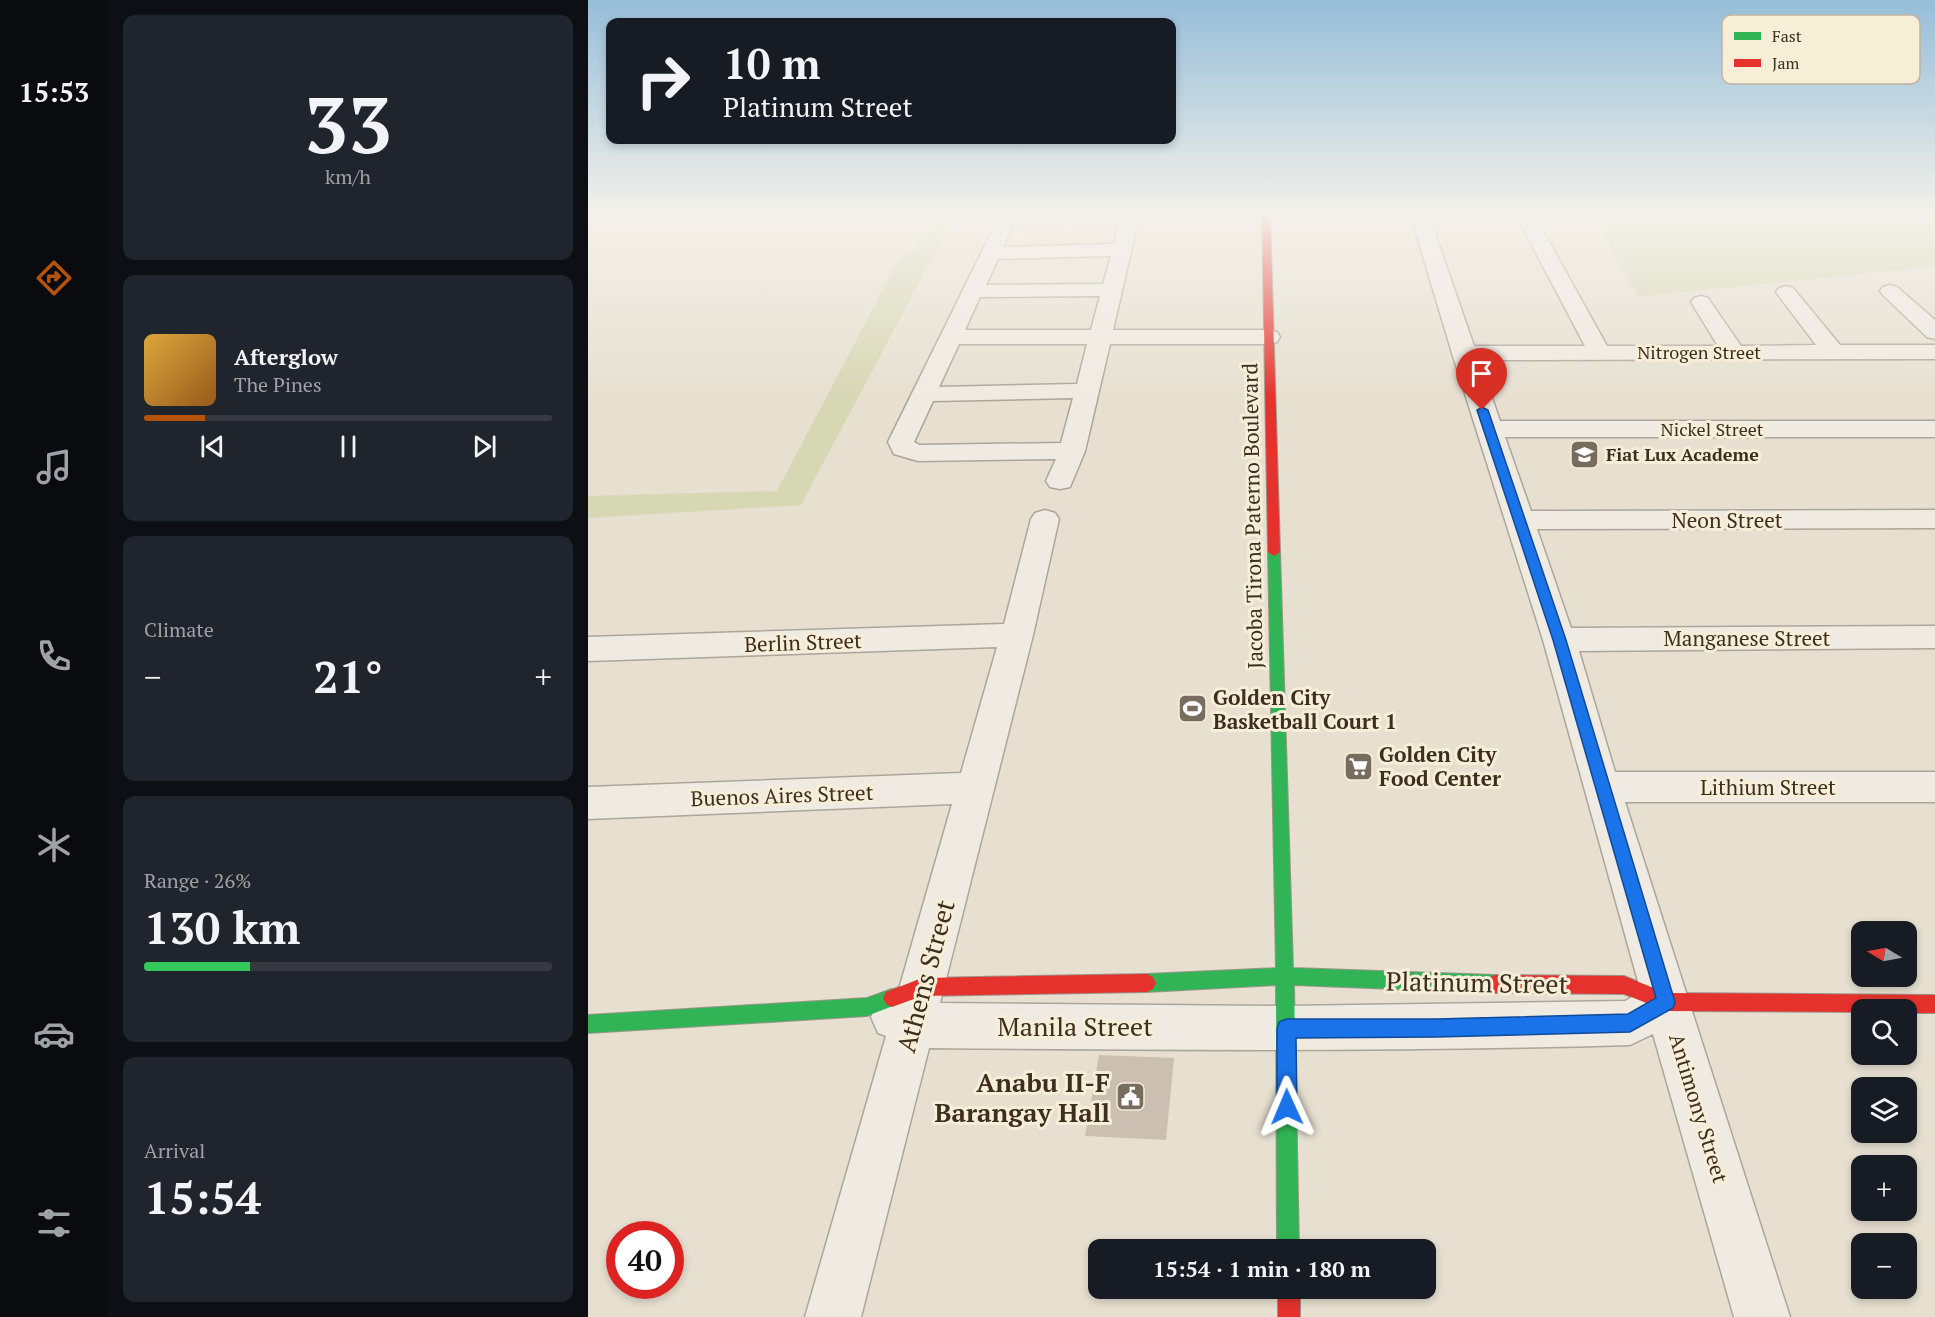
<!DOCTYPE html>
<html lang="en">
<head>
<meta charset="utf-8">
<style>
  body { margin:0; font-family:"PT Serif",serif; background:#20242c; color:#f1f3f6; height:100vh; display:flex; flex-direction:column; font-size:22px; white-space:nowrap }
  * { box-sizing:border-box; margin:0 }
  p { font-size:20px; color:#9ea1a6 }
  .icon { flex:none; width:33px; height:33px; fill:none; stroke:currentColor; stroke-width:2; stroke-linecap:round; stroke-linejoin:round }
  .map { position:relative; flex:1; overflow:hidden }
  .details { display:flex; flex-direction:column; gap:15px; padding:15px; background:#0d0f14; width:480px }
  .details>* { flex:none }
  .top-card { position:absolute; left:18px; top:18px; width:570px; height:126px; border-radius:12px; box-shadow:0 3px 9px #0003; background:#171b24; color:#f1f3f6; overflow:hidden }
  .needle { width:39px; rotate:280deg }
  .tools { position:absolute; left:1263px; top:921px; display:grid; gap:12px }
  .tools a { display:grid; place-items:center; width:66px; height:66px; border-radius:12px; background:#171b24; box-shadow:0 3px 9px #0003; font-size:30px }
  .speed { position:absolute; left:18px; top:1221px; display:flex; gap:12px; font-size:30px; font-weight:700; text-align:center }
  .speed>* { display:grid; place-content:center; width:78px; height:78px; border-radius:50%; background:#171b24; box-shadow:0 3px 9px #0003; line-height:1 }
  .speed .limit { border:9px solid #d22; background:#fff; color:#111 }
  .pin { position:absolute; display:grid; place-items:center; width:51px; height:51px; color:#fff; margin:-62px -26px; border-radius:50% 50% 50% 0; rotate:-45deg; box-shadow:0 0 6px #0007 }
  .pin .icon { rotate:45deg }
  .me { position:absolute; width:66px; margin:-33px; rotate:359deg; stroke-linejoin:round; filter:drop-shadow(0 0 4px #0008) }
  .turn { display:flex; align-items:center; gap:21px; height:126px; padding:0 18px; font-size:27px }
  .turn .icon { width:78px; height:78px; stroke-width:2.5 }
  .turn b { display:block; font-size:42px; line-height:51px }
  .big { font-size:45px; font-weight:700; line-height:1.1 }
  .details .card { flex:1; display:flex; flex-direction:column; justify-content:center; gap:9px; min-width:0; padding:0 21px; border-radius:12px; background:#20242c }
  .details .dial { align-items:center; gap:0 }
  .dial b { font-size:78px; line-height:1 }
  .song { display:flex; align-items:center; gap:18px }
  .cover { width:72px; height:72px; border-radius:9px; background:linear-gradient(135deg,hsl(40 70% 55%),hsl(30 70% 35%)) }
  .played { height:6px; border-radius:3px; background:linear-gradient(90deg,#b45309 15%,#363941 15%) }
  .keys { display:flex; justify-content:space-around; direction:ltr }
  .heat { display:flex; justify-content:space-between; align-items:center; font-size:33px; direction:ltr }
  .charge { height:9px; border-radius:4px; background:linear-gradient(90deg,#34c759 26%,#363941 0) }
  .trip { position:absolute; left:500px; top:1239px; width:348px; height:60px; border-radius:12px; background:#171b24; box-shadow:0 3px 9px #0003; font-weight:700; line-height:60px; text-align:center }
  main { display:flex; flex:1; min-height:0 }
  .menu { display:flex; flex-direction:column; width:108px; justify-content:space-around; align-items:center; background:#090b0e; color:#9ea1a6 }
  .menu .icon { width:42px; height:42px }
  .menu .on { color:#b45309 }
  .menu b { font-size:27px; color:#f1f3f6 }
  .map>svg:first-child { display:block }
  .green { fill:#d6d7b3 }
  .building { fill:#cbbfb2 }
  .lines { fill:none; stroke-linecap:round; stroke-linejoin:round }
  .street-casing { stroke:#ada599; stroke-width:3 }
  .fast-casing { stroke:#9c958a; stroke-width:2 }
  .jam-casing { stroke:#9c958a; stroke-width:2 }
  .street { fill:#efebe3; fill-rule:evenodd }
  .fast { fill:#30b455; fill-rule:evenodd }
  .jam { fill:#e5322d; fill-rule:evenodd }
  .route { fill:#1a73e8; stroke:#114b97; stroke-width:1.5 }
  .labels { text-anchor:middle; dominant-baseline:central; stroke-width:6; stroke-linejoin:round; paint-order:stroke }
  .far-street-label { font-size:18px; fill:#3d2e20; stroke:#f7eed8 }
  .far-poi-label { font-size:18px; font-weight:bold; fill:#3d2e20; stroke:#f7eed8; text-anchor:start }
  .street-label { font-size:21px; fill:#3d2e20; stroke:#f7eed8 }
  .poi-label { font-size:21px; font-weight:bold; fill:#3d2e20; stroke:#f7eed8; text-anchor:start }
  .near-street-label { font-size:26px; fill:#3d2e20; stroke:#f7eed8 }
  .near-poi-label { font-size:26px; font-weight:bold; fill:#3d2e20; stroke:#f7eed8; text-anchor:end }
  .key { fill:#f7eed8; stroke:#bfb4a1; stroke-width:1.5 }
  .key-label { font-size:16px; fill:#3d2e20 }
</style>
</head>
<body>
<main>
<nav class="menu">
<b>15:53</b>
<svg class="icon on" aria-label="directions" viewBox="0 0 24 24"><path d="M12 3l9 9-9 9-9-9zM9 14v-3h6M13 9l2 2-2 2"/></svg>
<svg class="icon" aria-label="music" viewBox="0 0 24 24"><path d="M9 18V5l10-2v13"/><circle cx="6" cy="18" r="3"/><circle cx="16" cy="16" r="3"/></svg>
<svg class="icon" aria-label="phone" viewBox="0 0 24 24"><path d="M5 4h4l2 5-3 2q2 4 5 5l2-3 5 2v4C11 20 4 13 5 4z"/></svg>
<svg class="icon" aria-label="climate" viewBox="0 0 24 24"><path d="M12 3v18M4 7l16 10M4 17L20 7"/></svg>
<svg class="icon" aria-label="car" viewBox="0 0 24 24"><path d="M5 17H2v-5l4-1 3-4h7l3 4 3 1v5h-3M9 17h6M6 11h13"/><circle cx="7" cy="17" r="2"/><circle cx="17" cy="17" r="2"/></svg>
<svg class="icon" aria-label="filters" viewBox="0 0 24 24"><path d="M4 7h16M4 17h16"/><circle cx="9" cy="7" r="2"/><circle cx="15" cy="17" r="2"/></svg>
</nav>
<section class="details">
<div class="card dial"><b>33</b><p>km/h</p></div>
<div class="card">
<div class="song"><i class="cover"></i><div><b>Afterglow</b><p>The Pines</p></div></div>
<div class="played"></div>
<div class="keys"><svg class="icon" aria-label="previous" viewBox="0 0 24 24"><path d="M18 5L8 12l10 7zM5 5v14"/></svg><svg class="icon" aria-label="pause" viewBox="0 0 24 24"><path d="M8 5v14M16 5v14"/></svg><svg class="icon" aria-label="next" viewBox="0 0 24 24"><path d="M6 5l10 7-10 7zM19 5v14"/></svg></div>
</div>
<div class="card"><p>Climate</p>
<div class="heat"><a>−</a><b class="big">21°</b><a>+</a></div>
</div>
<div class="card"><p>Range · 26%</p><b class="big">130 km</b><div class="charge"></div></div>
<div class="card"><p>Arrival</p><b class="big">15:54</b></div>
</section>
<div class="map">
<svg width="1347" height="1317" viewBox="0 0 1347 1317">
  <rect width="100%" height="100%" fill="#e7e0d1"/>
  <!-- green -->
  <path class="green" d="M 352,213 L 368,213 L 213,505 L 0,518 L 0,496 L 189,491 L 313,255 L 322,255 Z
    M 1002,213 L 1347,213 L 1347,266 L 1050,297 Z"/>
  <!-- building -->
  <path class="building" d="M 511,1055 L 586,1058 L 578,1140 L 497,1136 Z"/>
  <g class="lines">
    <defs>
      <path id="street" d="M 413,213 L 552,213 L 525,330 L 681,330 L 689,332 L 692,337 L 689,342 L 681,344 L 522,344 L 497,451 L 482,487 L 472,489 L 462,487 L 458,481 L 468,459 L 330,461 L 306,454 L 300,442 ZM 531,224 L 526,244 L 415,247 L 425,225 ZM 523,256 L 515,284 L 398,285 L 410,259 ZM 512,296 L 503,330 L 377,330 L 392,297 ZM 371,344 L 499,344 L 489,384 L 351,387 ZM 485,398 L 473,443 L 331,445 L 326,442 L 345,401 Z
        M 822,213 L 840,213 L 886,346 L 997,346 L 927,213 L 945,213 L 1019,346 L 1130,346 L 1103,302 L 1106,298 L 1113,296 L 1120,298 L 1153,346 L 1228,345 L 1188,292 L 1191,288 L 1198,286 L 1205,288 L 1252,345 L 1347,345 L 1347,359 L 891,360 L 912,421 L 1347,421 L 1347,437 L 917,437 L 943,511 L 1347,510 L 1347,528 L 949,529 L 983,628 L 1347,626 L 1347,648 L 991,651 L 1027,772 L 1347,772 L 1347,802 L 1037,802 L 1202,1317 L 1146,1317 L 1065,1034 L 1042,1045 C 808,1052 575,1050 341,1048 L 273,1317 L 217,1317 L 298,1036 L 290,1033 L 283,1017 L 290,1001 L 306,995 L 309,996 L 364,804 L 0,819 L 0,787 L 373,773 L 409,647 L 0,661 L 0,637 L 416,624 L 443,519 L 447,513 L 457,510 L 467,513 L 471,519 L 445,635 L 352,1003 L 698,1006 L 1037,1001 L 1053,992 L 955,640 L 864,353 Z
        M 1302,285 L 1309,287 L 1347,320 L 1347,339 L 1339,337 L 1295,295 L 1292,291 L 1295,287 Z"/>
      <path id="fast" d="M 686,548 L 692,552 L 705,968 L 907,975 L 913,978 L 916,984 L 913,990 L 907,993 L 706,985 L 711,1250 L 689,1250 L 688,985 L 559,992 L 553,989 L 550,983 L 553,977 L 559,974 L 688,968 L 680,552 Z
        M 304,989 L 310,992 L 313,998 L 310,1004 L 279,1016 L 0,1033 L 0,1015 L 279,998 Z"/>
      <path id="jam" d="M 674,213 L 682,213 L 692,552 L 686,556 L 680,552 Z
        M 559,974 L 565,977 L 568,983 L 565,989 L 559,992 L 334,996 L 304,1007 L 298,1004 L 295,998 L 298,992 L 334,978 Z
        M 907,975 L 1036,976 L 1078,993 L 1347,995 L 1347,1013 L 1318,1013 L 1318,1010 L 1274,1010 L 1274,1012 L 1078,1011 L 1036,994 L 907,993 L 901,990 L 898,984 L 901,978 Z
        M 690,1288 L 712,1288 L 712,1317 L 690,1317 Z"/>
    </defs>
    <!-- street casing -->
    <use href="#street" class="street-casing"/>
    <!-- fast casing -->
    <use href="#fast" class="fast-casing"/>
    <!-- jam casing -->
    <use href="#jam" class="jam-casing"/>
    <!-- street -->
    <use href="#street" class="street"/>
    <!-- fast -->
    <use href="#fast" class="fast"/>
    <!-- jam -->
    <use href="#jam" class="jam"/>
  </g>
  <!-- sky -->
  <linearGradient id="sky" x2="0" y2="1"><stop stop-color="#96bed9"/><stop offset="0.54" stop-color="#f4f1ea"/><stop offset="1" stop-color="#f4f1ea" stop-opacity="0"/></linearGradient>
  <rect width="1347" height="398" fill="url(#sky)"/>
  <!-- route -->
  <path class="route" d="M 894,407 L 900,410 L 978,640 L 1087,1002 L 1085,1008 L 1042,1032 L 848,1037 L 708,1038 L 709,1107 L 706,1114 L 699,1117 L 692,1114 L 689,1107 L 689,1029 L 691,1022 L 698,1019 L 848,1019 L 1040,1014 L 1068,998 L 965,640 L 889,410 Z"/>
  <!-- icons -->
  <defs>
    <symbol id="school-square" viewBox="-11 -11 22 22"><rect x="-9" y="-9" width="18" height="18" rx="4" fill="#786c5e" stroke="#f7eed8"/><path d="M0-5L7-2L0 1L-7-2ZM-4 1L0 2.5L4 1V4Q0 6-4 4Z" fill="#fff"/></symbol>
    <symbol id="stadium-square" viewBox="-11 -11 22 22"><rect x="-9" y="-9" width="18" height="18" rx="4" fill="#786c5e" stroke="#f7eed8"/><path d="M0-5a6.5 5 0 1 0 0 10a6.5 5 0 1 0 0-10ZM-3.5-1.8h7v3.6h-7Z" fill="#fff"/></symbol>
    <symbol id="supermarket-square" viewBox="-11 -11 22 22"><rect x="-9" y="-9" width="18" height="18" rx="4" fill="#786c5e" stroke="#f7eed8"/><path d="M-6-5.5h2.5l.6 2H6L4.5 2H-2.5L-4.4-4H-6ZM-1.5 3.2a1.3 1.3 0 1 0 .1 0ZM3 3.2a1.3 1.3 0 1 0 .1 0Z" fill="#fff"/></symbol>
    <symbol id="civic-square" viewBox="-11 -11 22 22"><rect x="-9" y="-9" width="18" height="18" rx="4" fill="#786c5e" stroke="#f7eed8"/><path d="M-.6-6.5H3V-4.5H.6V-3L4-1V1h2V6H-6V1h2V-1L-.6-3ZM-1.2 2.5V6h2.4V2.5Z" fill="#fff"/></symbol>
  </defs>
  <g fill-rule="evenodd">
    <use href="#school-square" x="980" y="438" width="33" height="33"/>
    <use href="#stadium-square" x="588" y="692" width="33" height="33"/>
    <use href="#supermarket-square" x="754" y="750" width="33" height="33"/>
    <use href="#civic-square" x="526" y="1080" width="33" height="33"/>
  </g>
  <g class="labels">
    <!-- far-street labels -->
    <g class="far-street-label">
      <text x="1111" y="352">Nitrogen Street</text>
      <text x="1124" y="429">Nickel Street</text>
    </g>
    <!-- far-poi labels -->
    <g class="far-poi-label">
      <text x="1018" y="454">Fiat Lux Academe</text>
    </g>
    <!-- street labels -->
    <g class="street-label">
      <text transform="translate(664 516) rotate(-91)">Jacoba Tirona Paterno Boulevard</text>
      <text x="1139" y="520">Neon Street</text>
      <text x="1159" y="638">Manganese Street</text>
      <text transform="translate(215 642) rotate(-2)">Berlin Street</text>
      <text x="1180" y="787">Lithium Street</text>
      <text transform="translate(194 795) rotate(-2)">Buenos Aires Street</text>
      <text transform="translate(1111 1108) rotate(73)">Antimony Street</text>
    </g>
    <!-- poi labels -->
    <g class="poi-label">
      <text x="625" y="697">Golden City<tspan x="625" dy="24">Basketball Court 1</tspan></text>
      <text x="791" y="754">Golden City<tspan x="791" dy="24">Food Center</tspan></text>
    </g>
    <!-- near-street labels -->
    <g class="near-street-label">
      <text transform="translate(337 976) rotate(-75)">Athens Street</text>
      <text transform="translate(889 982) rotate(1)">Platinum Street</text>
      <text x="487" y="1026">Manila Street</text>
    </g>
    <!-- near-poi labels -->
    <g class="near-poi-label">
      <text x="522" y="1082">Anabu II-F<tspan x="522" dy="30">Barangay Hall</tspan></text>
    </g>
  </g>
  <!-- legend -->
  <rect x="1134" y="15" width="198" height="69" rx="9" class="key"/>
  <rect x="1146" y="32" width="27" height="8" fill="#30b455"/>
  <rect x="1146" y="59" width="27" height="8" fill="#e5322d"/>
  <g class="key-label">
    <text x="1184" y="42">Fast</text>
    <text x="1184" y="69">Jam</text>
  </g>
</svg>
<div class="tools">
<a><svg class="needle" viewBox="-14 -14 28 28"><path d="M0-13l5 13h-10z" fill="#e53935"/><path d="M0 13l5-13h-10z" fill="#9ea1a6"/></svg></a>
<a><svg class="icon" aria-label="search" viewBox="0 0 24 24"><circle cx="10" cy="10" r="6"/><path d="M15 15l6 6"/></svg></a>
<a><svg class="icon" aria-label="layers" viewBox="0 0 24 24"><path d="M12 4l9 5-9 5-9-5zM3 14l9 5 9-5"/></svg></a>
<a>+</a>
<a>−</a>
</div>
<div class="speed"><div class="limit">40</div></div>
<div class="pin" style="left:894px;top:410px;background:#d93025"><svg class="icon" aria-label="arrive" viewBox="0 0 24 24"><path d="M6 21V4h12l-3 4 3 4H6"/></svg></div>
<svg class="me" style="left:699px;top:1107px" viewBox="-20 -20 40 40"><path d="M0-17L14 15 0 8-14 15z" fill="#1a73e8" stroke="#fff" stroke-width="4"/></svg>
<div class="trip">15:54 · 1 min · 180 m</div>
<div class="top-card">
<div class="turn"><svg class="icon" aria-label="right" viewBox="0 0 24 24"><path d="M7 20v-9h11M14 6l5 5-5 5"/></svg><div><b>10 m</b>Platinum Street</div></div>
</div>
</div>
</main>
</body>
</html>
